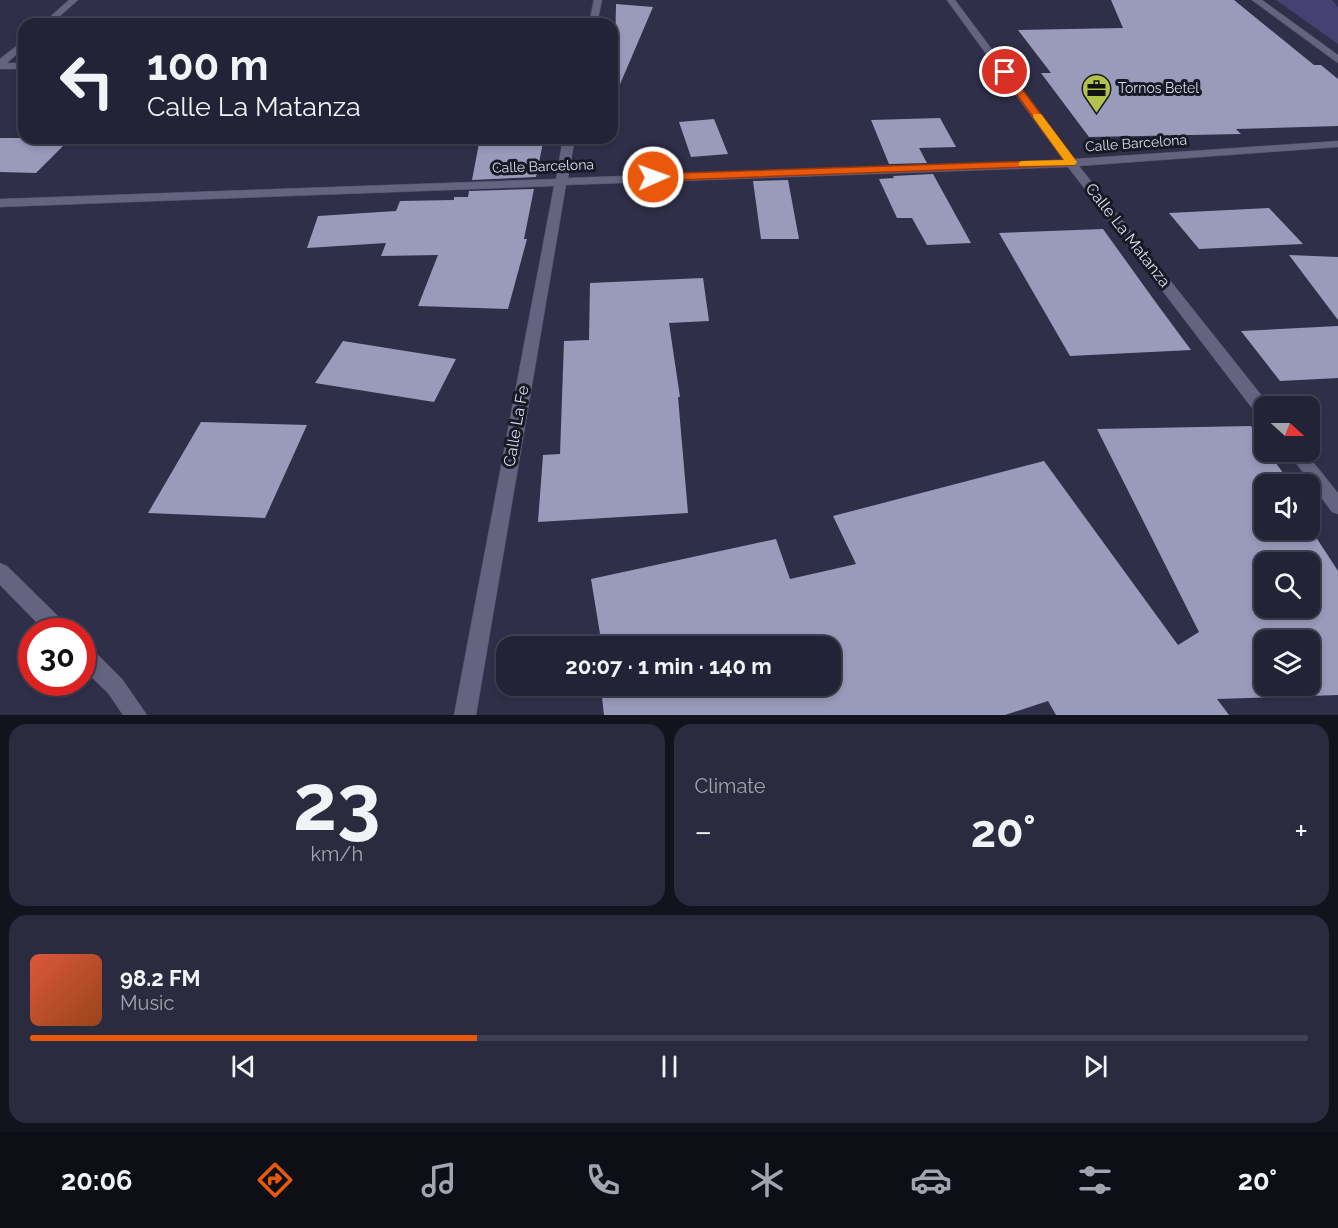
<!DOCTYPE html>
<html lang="en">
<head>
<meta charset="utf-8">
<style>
  body { margin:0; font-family:Raleway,sans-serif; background:#2b2b3f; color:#f1f3f6; height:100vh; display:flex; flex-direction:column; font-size:22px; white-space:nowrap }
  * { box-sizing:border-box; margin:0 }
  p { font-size:20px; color:#a3a4ad }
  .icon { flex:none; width:33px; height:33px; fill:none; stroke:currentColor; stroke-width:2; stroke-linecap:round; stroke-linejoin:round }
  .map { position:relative; height:715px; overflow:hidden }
  .sheet { display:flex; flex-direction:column; gap:9px; padding:9px; background:#13131e; flex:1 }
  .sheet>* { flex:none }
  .top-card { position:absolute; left:18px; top:18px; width:600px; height:126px; border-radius:18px; box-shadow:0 3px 9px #0003,0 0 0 2px #404052; background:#232337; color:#f1f3f6; overflow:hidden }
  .needle { width:39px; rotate:111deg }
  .fabs { position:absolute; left:1254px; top:396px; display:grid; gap:12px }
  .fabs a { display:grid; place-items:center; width:66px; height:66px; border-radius:12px; background:#232337; box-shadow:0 3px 9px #0003,0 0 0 2px #404052; font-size:30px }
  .speed { position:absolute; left:18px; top:618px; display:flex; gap:12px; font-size:30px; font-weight:700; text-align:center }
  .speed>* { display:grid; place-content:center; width:78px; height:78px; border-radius:50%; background:#232337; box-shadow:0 3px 9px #0003,0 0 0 2px #404052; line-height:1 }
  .speed .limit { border:9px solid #d22; background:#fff; color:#111 }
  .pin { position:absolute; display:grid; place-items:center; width:51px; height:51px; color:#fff; margin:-26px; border:3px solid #fff; border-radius:50%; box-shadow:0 2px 6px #0007 }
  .me { position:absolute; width:66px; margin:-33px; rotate:88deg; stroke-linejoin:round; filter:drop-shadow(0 0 4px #0008) }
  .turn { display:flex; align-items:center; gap:21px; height:126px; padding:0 30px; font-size:27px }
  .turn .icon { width:78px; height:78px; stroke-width:2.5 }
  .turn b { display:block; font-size:42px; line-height:51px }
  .big { font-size:45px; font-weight:700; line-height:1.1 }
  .sheet .card { flex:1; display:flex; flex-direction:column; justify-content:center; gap:9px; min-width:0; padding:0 21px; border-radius:18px; background:#2b2b3f }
  .sheet .dial { align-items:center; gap:0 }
  .dial b { font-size:78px; line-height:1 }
  .song { display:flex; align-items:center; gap:18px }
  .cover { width:72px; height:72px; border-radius:9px; background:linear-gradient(135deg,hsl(10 70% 55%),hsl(20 70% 35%)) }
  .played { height:6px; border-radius:3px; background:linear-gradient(90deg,#ea580c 35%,#404052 35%) }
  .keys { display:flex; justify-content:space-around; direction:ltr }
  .heat { display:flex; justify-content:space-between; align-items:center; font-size:33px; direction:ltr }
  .sheet .tiles { flex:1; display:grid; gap:9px; grid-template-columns:1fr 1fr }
  .card:last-child { grid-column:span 2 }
  .trip { position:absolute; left:496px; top:636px; width:345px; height:60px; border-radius:18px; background:#232337; box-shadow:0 3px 9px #0003,0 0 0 2px #404052; font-weight:700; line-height:60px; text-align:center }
  .tabs { display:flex; height:96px; justify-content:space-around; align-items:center; background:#0e0e16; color:#a3a4ad }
  .tabs .icon { width:42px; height:42px }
  .tabs .active { color:#ea580c }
  .tabs b { font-size:27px; color:#f1f3f6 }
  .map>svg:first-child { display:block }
  .green { fill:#454273 }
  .building { fill:#9a9bbb; fill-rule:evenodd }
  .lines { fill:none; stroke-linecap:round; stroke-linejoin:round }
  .minor-casing { stroke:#4f4d64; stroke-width:1 }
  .minor { fill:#646481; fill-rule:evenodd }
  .route { fill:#ea580c; stroke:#983908; stroke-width:1.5 }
  .slow { fill:#f59e0b }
  .labels { text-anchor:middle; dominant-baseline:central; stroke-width:6; stroke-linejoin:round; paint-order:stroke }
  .far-poi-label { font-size:14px; fill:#dbdced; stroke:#191825; text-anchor:start }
  .far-street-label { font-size:14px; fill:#dbdced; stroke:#191825 }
  .street-label { font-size:16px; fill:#dbdced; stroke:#191825 }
</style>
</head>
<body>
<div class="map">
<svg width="1338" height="715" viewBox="0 0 1338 715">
  <rect width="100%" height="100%" fill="#2f2f49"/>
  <!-- green -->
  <path class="green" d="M 1276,0 L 1332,0 L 1338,7 L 1338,44 Z"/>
  <!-- building -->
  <path class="building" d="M 1111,0 L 1234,0 L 1314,65 L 1321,65 L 1338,79 L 1338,126 L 1236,129 L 1241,134 L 1089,137 L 1041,73 L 1051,73 L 1018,30 L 1123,28 Z
    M 616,4 L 653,7 L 615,96 L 614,95 Z
    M 940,118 L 956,147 L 919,148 L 927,163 L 889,164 L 871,120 Z
    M 714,119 L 728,154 L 691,157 L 679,122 Z
    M 0,138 L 71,138 L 36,173 L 0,172 Z
    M 480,138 L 544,138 L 536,177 L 472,180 Z
    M 933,174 L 971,243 L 927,245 L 912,218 L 897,218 L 879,179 L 894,178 L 893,176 Z
    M 788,180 L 799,239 L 761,239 L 753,181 Z
    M 534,189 L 524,239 L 527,239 L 508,309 L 418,306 L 438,255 L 381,256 L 386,243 L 307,248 L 318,216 L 396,211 L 400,201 L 454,200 L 454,197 L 468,197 L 469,191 Z
    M 1269,208 L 1303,244 L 1199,249 L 1169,213 Z
    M 1103,229 L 1157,304 L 1191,350 L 1070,356 L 999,233 Z
    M 1289,255 L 1338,257 L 1338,320 Z
    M 703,278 L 709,321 L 669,323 L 680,397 L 678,397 L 688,513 L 538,522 L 543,455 L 560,454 L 564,341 L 589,340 L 590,283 Z
    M 1338,326 L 1338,378 L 1280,381 L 1241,331 Z
    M 343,341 L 456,359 L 434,402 L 315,383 Z
    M 201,422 L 307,425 L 265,518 L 148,513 Z
    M 1251,426 L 1264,446 L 1264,452 L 1268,452 L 1291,484 L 1264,484 L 1264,530 L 1310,528 L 1338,571 L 1338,695 L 1217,699 L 1229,715 L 1056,715 L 1048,701 L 1005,715 L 604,715 L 601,689 L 609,686 L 831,686 L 831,646 L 602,646 L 591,579 L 776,539 L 790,579 L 856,564 L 833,516 L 1044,461 L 1178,645 L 1199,632 L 1097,429 ZM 1264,562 L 1310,562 L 1310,608 L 1264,608 ZM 1264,640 L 1310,640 L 1310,686 L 1264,686 Z"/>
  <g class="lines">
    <defs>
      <path id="minor" d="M 69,0 L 78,0 L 51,24 L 42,24 Z
        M 594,0 L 602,0 L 597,24 L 589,24 Z
        M 947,0 L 955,0 L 1074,159 L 1338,141 L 1338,147 L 1079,166 L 1270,406 L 1264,406 L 1264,417 L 1258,416 L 1068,167 L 566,185 L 476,715 L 454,715 L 554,186 L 0,207 L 0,199 L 556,179 L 563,138 L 575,138 L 568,178 L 1063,160 Z
        M 1252,0 L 1262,0 L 1338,55 L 1338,63 Z
        M 24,40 L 24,48 L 7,63 L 24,63 L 24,69 L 0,69 L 0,59 Z
        M 1288,452 L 1305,452 L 1338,493 L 1338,514 L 1332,512 Z
        M 0,563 L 7,566 L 67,625 L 70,632 L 46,632 L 0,585 Z
        M 82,643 L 89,646 L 122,679 L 147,715 L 123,715 L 108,693 L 82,668 Z"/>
    </defs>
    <!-- minor casing -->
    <use href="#minor" class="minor-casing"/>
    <!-- minor -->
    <use href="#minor" class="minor"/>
  </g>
  <!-- route -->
  <path class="route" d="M 1002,70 L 1008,70 L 1075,160 L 1075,165 L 653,181 L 648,177 L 653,174 L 1064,160 L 1002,74 Z"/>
  <!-- slow -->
  <path class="slow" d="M 1034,114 L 1041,114 L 1077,162 L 1075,165 L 1019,166 L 1019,162 L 1022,161 L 1064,160 L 1033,117 Z"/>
  <!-- icons -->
  <defs>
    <symbol id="office-pin" viewBox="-11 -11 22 30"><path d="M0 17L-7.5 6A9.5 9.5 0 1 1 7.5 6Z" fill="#b2c34c" stroke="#191825"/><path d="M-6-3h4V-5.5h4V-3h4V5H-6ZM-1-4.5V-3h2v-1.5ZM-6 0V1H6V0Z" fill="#111"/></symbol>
  </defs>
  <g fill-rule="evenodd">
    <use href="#office-pin" x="1080" y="72" width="33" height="45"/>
  </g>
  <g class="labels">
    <!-- far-poi labels -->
    <g class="far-poi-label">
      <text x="1118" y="88">Tornos Betel</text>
    </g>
    <!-- far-street labels -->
    <g class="far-street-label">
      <text transform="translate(1136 143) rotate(-4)">Calle Barcelona</text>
      <text transform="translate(543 166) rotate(-2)">Calle Barcelona</text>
    </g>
    <!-- street labels -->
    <g class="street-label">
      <text transform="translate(1128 235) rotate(52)">Calle La Matanza</text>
      <text transform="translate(516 426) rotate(-80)">Calle La Fe</text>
    </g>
  </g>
</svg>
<div class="fabs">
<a><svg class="needle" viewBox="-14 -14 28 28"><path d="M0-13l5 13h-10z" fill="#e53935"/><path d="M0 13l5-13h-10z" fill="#a3a4ad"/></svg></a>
<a><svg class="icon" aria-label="sound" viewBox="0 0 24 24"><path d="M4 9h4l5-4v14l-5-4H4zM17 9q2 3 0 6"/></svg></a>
<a><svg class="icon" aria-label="search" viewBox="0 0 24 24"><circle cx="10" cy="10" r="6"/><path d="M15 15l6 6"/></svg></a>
<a><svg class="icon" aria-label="layers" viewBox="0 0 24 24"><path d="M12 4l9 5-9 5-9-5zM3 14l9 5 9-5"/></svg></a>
</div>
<div class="speed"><div class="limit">30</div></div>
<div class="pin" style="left:1005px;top:72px;background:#d93025"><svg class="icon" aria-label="arrive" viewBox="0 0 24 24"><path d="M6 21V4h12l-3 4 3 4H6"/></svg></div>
<svg class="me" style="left:653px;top:177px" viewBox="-20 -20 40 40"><circle r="17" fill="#ea580c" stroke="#fff" stroke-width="3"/><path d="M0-11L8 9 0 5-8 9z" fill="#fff"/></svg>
<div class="trip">20:07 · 1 min · 140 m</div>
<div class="top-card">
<div class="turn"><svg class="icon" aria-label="left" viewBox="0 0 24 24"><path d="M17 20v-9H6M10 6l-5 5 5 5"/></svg><div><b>100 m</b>Calle La Matanza</div></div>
</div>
</div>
<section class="sheet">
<div class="tiles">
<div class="card dial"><b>23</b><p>km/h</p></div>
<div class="card"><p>Climate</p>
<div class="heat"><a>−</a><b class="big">20°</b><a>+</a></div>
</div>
<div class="card">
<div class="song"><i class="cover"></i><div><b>98.2 FM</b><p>Music</p></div></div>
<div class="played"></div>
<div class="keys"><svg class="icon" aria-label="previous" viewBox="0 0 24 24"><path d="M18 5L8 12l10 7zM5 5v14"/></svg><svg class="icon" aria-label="pause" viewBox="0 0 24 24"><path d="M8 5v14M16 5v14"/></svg><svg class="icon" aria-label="next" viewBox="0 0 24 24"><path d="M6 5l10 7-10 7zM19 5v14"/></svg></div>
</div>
</div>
</section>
<nav class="tabs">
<b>20:06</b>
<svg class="icon active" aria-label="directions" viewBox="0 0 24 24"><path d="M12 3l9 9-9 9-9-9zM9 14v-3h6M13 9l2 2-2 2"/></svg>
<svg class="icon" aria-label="music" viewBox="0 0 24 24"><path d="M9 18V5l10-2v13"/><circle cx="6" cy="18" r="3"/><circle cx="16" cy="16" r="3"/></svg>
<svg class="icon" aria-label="phone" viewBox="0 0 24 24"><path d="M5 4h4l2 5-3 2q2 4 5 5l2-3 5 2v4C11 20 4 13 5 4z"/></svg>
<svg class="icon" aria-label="climate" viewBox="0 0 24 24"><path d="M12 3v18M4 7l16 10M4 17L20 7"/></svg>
<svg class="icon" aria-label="car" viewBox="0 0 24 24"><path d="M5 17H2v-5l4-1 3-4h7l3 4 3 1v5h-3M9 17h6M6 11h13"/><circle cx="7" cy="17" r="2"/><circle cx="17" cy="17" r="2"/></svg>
<svg class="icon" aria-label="filters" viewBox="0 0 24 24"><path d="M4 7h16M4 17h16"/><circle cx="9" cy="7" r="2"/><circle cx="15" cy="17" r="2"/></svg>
<b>20°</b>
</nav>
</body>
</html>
